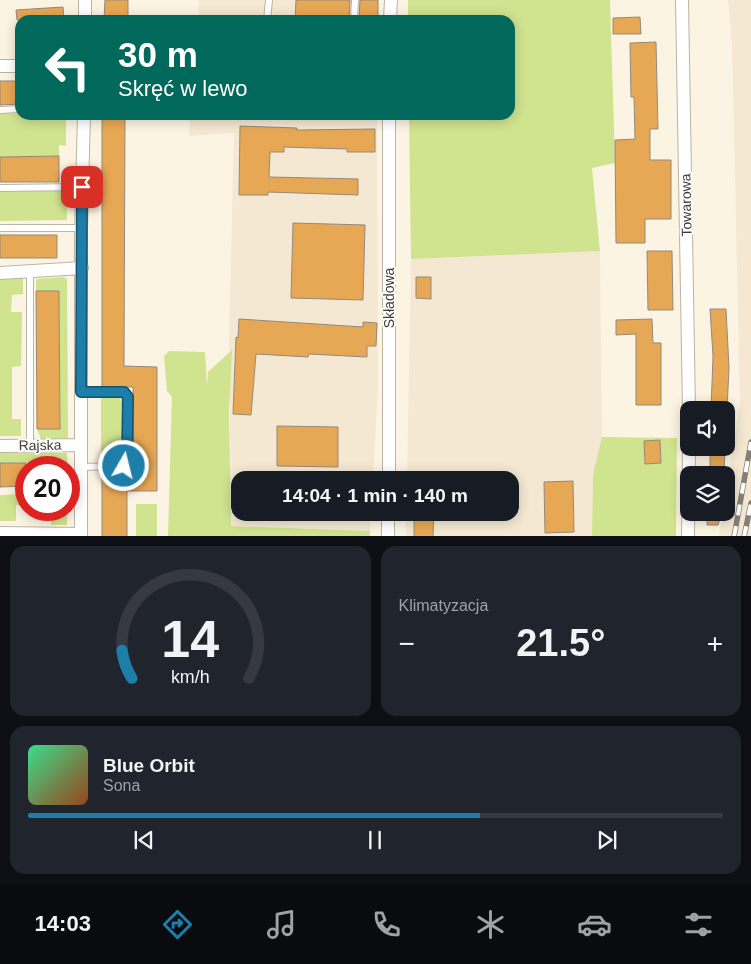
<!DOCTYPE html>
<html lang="pl">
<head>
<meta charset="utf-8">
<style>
  body { margin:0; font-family:Arial,sans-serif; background:#20242c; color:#f1f3f6; height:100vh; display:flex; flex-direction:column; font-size:19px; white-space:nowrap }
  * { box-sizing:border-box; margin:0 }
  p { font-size:16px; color:#9ea1a6 }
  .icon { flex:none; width:28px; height:28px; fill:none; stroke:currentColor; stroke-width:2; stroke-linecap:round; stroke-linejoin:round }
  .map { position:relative; height:536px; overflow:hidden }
  .sheet { display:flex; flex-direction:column; gap:10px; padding:10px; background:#0d0f14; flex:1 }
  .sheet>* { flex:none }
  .hud { position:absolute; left:15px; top:15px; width:500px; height:105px; border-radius:15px; box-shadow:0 2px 12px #0003; background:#00695c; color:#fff; overflow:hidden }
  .controls { position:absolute; left:680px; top:401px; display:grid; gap:10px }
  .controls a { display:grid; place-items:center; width:55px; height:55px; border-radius:10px; background:#171b24; box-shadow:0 2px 12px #0003; font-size:25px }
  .speed { position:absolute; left:15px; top:456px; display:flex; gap:10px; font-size:25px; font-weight:700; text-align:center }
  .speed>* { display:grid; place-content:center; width:65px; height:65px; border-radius:50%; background:#171b24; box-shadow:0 2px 12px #0003; line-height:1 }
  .speed .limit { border:8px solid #d22; background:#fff; color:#111 }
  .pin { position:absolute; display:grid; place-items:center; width:42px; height:42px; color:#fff; margin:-21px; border-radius:10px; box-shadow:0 2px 8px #0006 }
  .me { position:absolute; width:55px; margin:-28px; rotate:8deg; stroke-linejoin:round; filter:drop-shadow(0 0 4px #0008) }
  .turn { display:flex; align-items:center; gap:18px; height:105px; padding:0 20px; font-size:22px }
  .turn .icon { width:65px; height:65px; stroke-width:2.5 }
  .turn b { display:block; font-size:35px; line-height:42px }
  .big { font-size:38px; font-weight:600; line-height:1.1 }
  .sheet .card { flex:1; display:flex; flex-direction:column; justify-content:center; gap:8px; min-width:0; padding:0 18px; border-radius:15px; background:#20242c }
  .sheet .dial { align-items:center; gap:0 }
  .dial svg { height:130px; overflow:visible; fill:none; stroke:#363941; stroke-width:7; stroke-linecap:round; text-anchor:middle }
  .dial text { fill:#f1f3f6; stroke:none }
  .song { display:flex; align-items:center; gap:15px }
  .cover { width:60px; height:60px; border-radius:8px; background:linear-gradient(135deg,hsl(150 70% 55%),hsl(20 70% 35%)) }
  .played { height:5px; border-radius:2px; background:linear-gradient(90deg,#1e7eaa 65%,#363941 65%) }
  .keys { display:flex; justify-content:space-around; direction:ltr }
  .heat { display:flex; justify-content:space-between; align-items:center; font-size:28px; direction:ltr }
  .sheet .tiles { flex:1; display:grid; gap:10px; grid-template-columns:1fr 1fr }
  .card:last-child { grid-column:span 2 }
  .trip { position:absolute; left:231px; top:471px; width:288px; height:50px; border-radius:15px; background:#171b24; box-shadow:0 2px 12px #0003; font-weight:600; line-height:50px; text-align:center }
  .menu { display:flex; height:80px; justify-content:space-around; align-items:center; background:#090b0e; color:#9ea1a6 }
  .menu .icon { width:35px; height:35px }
  .menu .active { color:#1e7eaa }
  .menu b { font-size:22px; color:#f1f3f6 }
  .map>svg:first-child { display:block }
  .built { fill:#f4e8d2 }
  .green { fill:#d0e38f }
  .building { fill:#e7a855; stroke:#94897c }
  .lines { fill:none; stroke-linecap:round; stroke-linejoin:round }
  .lane-casing { stroke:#bbb3a3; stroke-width:8 }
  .street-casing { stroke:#bbb3a3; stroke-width:14 }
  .lane { stroke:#fff; stroke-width:6 }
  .street { stroke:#fff; stroke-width:12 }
  .rail-casing { stroke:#858075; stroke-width:5.5 }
  .rail { stroke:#fff; stroke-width:4; stroke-dasharray:11; stroke-linecap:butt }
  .route-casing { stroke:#14526e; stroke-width:12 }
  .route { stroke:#1e7eaa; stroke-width:9 }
  .labels { text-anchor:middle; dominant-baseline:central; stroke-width:4; stroke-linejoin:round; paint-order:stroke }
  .street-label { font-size:14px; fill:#3f3c35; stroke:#fff }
</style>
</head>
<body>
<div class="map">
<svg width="751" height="537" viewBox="0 0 751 537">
  <rect width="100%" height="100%" fill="#fcf4e3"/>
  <!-- built -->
  <path class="built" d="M 199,0 L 379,0 L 378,20 L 198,20 Z
    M 728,0 L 751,0 L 751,537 L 719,536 L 723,513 L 726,512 L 726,492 L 740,404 L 732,44 Z
    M 190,115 L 377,115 L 378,387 L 373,480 L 240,480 L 240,512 L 371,513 L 370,531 L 231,526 L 229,338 L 234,133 L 189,136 Z
    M 600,251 L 602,437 L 593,474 L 592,536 L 406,537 L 406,513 L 510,512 L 510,480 L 407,480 L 411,259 Z"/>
  <!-- green -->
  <path class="green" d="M 408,0 L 610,0 L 615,163 L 592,168 L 600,251 L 411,259 L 409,115 L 510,115 L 510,20 L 408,20 Z
    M 0,113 L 66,115 L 66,146 L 59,145 L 59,156 L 0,157 Z
    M 67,190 L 67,220 L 0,221 L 0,191 Z
    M 64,277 L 67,279 L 68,438 L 41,439 L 37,429 L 60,429 L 59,291 L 36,291 L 36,279 Z
    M 0,278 L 23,278 L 23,294 L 12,295 L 11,312 L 22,312 L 21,366 L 12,367 L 12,419 L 21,419 L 21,436 L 0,436 Z
    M 232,350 L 229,413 L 231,526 L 370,531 L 370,536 L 168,536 L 172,397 L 167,391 L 164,356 L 169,351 L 205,352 L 207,386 L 208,372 Z
    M 101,395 L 118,396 L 122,401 L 122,455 L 118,460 L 101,460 Z
    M 602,437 L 677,438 L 676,536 L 592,537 L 593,474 Z
    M 0,453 L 67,453 L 68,467 L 62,467 L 62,462 L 0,463 Z
    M 26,494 L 26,505 L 16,505 L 16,521 L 0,521 L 0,495 Z
    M 136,504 L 157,504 L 157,536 L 136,536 Z
    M 35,510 L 67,510 L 67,525 L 51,525 L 51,517 L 35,518 Z"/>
  <!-- building -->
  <path class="building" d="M 105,0 L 128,0 L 128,20 L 104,20 Z
    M 296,0 L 350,0 L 349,20 L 295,20 Z
    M 360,0 L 378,0 L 378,20 L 359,20 Z
    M 63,7 L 64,20 L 17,20 L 16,10 Z
    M 640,17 L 641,34 L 613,34 L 613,18 Z
    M 656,42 L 658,129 L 650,129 L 650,160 L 671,160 L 671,219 L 645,219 L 645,243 L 616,243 L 615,140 L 635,139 L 634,97 L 631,97 L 630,43 Z
    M 0,81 L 20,81 L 20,104 L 0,105 Z
    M 102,115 L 125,115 L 124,366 L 157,367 L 157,491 L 127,491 L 127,537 L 102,537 L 102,472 L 134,472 L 133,387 L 102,387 Z
    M 240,126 L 297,128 L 297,130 L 375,129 L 375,152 L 347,152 L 347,149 L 284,147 L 284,152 L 270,152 L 269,177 L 358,179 L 358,195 L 268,192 L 268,195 L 239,195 Z
    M 59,156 L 59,182 L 0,182 L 0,157 Z
    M 293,223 L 365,225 L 363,300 L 291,298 Z
    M 0,235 L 57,235 L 57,258 L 0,258 Z
    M 647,251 L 672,251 L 673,310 L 648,310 Z
    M 416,277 L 431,277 L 431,299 L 416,298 Z
    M 36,291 L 59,291 L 60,429 L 37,429 Z
    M 710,309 L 726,309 L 729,368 L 727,410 L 711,410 L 713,356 Z
    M 239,319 L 363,327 L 363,322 L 377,323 L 376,346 L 367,346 L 367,357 L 309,354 L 308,357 L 256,354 L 251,415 L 233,414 L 236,337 L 238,338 Z
    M 652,319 L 653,343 L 661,343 L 661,405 L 636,405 L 636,334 L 616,335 L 616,320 Z
    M 277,426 L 338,427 L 338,467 L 277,466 Z
    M 660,440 L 661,463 L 645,464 L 644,441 Z
    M 710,448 L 725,448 L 724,475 L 710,475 Z
    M 0,463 L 26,463 L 26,486 L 0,487 Z
    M 573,481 L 574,532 L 545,533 L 544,482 Z
    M 414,512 L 434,512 L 433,537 L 414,537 Z
    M 707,512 L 722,512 L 718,525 L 707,525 Z"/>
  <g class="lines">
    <defs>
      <path id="lane" d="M 267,20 L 269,0
        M 354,20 L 355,0
        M 0,110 L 20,109
        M 0,188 L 82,187
        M 0,228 L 81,228
        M 30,446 L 30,269
        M 80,467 L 124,466 L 127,463 L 128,397 L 124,392 L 81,392"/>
      <path id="street" d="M 682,0 L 689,410
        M 85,20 L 85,0
        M 390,20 L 391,0
        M 0,66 L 20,66
        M 0,273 L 82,268
        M 0,446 L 80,445
        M 389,480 L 389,115
        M 0,533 L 81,534
        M 81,537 L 81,228 L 84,115
        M 388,537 L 388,512
        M 688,537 L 689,448"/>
    </defs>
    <!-- lane casing -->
    <use href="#lane" class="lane-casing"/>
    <!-- street casing -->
    <use href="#street" class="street-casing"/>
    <!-- lane -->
    <use href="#lane" class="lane"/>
    <!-- street -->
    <use href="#street" class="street"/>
    <defs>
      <path id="rail" d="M 734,537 L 751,442
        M 744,537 L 751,503"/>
    </defs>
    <!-- rail casing -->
    <use href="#rail" class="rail-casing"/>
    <!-- rail -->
    <use href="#rail" class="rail"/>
  </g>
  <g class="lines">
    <defs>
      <path id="route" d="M 82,187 L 81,392 L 124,392 L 128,397 L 127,463 L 124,466"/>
    </defs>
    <!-- route casing -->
    <use href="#route" class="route-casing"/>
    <!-- route -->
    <use href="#route" class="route"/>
  </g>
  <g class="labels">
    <!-- street labels -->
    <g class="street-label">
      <text transform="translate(686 205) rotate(-91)">Towarowa</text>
      <text transform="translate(389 298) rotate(-90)">Składowa</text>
      <text transform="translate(40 445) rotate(-1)">Rajska</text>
    </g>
  </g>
</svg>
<div class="controls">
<a><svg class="icon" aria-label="sound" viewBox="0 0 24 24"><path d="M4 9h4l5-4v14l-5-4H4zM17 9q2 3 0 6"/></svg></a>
<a><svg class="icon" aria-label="layers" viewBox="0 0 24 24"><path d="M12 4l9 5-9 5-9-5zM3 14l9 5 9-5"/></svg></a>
</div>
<div class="speed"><div class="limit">20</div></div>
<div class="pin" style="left:82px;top:187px;background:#d93025"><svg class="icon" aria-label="arrive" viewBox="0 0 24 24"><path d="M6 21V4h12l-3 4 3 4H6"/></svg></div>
<svg class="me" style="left:124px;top:466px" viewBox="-20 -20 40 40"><circle r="17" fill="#1e7eaa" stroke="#fff" stroke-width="3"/><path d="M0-11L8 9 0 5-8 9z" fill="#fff"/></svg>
<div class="trip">14:04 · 1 min · 140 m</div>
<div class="hud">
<div class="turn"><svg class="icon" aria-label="left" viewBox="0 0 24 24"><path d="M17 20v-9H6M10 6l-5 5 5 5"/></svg><div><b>30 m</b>Skręć w lewo</div></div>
</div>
</div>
<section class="sheet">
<div class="tiles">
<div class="card dial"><svg viewBox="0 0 100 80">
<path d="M14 69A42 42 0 1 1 86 69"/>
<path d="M14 69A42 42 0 0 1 8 52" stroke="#1e7eaa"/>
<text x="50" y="56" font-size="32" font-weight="700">14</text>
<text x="50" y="72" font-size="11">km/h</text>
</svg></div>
<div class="card"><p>Klimatyzacja</p>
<div class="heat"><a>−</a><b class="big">21.5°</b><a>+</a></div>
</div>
<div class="card">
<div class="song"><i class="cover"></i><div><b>Blue Orbit</b><p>Sona</p></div></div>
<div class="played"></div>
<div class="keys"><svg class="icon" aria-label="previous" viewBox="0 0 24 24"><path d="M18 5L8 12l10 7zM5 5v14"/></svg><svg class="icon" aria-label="pause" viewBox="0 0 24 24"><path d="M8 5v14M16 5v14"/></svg><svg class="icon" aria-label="next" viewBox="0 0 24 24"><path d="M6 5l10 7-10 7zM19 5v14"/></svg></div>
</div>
</div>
</section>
<nav class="menu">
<b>14:03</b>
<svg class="icon active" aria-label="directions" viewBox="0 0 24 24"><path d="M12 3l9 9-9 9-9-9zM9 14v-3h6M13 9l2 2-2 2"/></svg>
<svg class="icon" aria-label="music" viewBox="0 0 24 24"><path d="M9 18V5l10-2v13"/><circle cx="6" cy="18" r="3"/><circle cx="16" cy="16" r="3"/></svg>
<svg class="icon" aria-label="phone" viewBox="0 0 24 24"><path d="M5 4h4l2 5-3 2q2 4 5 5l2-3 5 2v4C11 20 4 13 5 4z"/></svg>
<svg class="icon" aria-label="climate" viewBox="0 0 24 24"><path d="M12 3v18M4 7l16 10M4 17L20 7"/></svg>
<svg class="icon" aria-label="car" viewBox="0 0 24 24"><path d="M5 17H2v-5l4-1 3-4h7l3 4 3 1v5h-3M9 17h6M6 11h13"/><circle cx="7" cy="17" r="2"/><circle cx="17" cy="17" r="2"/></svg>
<svg class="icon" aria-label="filters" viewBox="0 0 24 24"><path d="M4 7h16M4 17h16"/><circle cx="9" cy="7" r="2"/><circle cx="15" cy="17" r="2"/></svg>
</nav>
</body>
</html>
